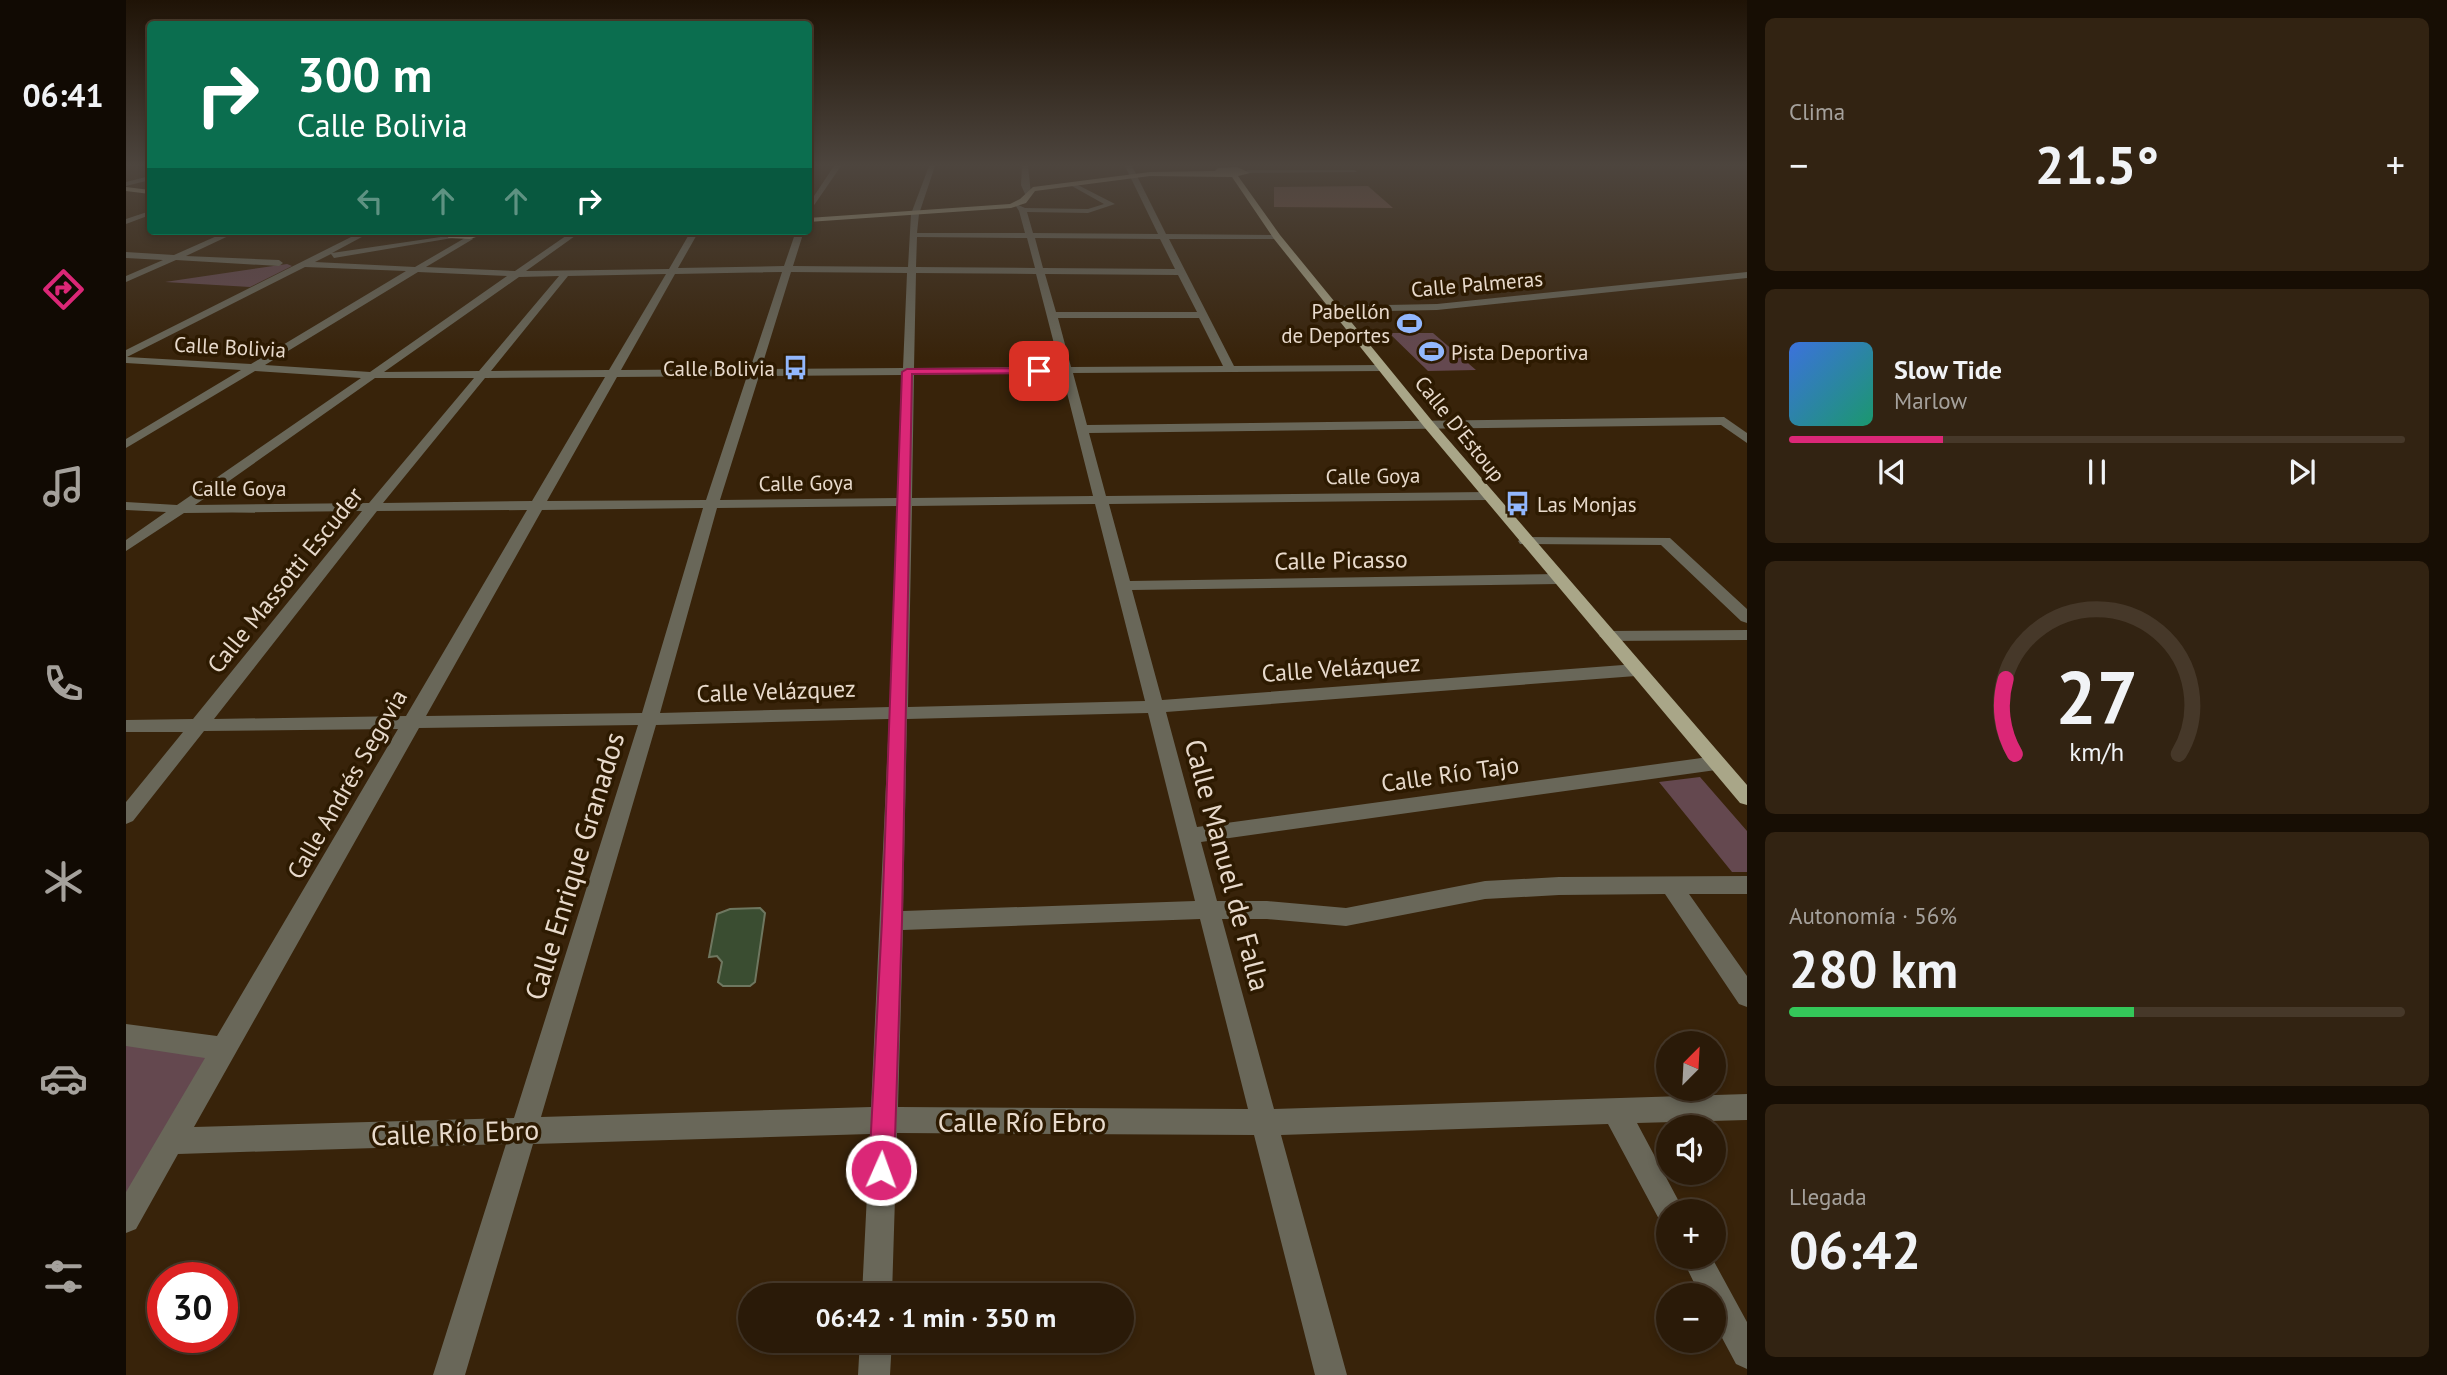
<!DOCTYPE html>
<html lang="es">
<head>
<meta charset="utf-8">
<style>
  body { margin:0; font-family:"PT Sans",sans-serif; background:#322312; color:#f1f3f6; height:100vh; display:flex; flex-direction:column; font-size:26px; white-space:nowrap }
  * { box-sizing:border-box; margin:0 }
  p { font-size:23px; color:#a5a19c }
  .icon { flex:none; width:38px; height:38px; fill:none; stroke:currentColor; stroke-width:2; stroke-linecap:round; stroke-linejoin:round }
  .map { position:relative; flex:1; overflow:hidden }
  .sheet { display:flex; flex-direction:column; gap:18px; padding:18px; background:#170e04; width:700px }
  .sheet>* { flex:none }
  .top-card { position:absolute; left:21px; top:21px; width:665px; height:214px; border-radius:7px; box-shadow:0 4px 10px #0003,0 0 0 2px #463829; background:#0b6e4f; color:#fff; overflow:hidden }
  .needle { width:46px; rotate:24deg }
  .controls { position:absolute; left:1530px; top:1031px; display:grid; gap:14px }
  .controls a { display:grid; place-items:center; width:70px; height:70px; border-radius:50%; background:#2a1a08; box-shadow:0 4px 10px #0003,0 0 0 2px #463829; font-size:35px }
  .speed { position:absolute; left:21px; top:1262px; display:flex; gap:14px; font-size:35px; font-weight:700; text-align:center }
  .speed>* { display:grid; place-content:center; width:91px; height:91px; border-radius:50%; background:#2a1a08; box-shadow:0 4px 10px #0003,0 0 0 2px #463829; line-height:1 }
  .speed .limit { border:10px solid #d22; background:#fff; color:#111 }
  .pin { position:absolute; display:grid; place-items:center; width:60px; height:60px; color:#fff; margin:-30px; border-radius:14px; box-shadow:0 4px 10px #0006 }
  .me { position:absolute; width:77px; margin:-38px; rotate:2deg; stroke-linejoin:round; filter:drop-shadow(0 0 5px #0008) }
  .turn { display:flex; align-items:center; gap:24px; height:147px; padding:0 35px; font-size:32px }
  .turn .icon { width:91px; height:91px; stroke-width:2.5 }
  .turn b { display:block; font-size:49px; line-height:60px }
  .lanes { display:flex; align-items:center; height:66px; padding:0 35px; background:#0003; justify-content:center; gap:35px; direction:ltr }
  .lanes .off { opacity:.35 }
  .big { font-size:52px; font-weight:700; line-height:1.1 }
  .sheet .card { flex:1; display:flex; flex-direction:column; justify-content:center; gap:10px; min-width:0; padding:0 24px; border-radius:10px; background:#322312 }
  .sheet .dial { align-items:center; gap:0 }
  .dial svg { height:182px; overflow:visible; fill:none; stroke:#463829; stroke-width:7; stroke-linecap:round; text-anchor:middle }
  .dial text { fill:#f1f3f6; stroke:none }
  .song { display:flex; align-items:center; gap:21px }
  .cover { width:84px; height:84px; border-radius:10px; background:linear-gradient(135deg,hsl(220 70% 55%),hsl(160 70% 35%)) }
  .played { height:7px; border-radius:4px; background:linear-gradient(90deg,#db2777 25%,#463829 25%) }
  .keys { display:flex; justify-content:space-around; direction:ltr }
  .heat { display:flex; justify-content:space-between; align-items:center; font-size:38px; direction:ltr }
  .charge { height:10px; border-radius:5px; background:linear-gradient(90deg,#34c759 56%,#463829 0) }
  .trip { position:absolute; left:612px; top:1283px; width:396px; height:70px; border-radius:35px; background:#2a1a08; box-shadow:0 4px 10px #0003,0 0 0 2px #463829; font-weight:700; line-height:70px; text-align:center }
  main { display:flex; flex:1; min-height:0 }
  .tab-bar { display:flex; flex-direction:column; width:126px; justify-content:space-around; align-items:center; background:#110a03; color:#a5a19c }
  .tab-bar .icon { width:49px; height:49px }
  .tab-bar .current { color:#db2777 }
  .tab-bar b { font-size:32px; color:#f1f3f6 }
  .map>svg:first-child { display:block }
  .green { fill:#64484f }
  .water { fill:#3a4d31; stroke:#6e7760; stroke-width:2 }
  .building { fill:#735046 }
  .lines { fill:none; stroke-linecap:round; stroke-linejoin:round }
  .minor { fill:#696759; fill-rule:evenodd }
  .primary { fill:#a9a688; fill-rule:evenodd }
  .route { fill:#db2777; stroke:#8e194d; stroke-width:2 }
  .labels { text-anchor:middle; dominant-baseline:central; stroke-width:7; stroke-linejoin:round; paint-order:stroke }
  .far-street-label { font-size:21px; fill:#e8dacc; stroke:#2d1a01 }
  .far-poi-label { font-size:21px; fill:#e8dacc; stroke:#2d1a01; text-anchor:end }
  .street-label { font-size:24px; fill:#e8dacc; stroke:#2d1a01 }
  .near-street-label { font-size:28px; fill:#e8dacc; stroke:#2d1a01 }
</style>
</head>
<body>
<main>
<nav class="tab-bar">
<b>06:41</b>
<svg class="icon current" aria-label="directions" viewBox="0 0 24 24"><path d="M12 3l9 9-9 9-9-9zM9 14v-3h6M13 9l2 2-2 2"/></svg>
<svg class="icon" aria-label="music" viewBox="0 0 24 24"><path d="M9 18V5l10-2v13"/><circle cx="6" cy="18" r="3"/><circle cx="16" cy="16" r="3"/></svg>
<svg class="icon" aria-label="phone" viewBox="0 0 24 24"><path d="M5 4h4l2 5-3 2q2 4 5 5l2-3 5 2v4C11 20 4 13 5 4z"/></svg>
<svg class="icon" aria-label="climate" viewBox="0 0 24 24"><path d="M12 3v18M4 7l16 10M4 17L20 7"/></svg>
<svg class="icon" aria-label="car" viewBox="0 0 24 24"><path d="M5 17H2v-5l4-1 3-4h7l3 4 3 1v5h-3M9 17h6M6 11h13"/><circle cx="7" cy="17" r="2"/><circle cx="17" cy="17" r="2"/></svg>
<svg class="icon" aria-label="filters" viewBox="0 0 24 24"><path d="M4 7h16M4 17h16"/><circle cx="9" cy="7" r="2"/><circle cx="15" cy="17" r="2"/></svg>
</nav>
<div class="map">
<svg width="1621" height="1375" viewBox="0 0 1621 1375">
  <rect width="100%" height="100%" fill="#38230a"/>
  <!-- green -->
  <path class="green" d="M 161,264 L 166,266 L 124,287 L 39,282 Z
    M 1263,333 L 1307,333 L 1350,370 L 1302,371 Z
    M 1574,777 L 1621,831 L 1621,872 L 1606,872 L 1533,782 Z
    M 0,1035 L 97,1049 L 0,1219 Z"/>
  <!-- water -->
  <path class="water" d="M 634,908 L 639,913 L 629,982 L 624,986 L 597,986 L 592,982 L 596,962 L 591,956 L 583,957 L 591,914 L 604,909 Z"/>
  <!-- building -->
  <path class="building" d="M 1242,186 L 1267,208 L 1148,207 L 1148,187 Z"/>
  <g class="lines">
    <!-- minor -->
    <path class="minor" d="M 708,166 L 715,166 L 682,214 L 682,205 Z
      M 803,166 L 809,166 L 793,214 L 791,233 L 899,233 L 893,211 L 888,203 L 899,208 L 962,209 L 978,204 L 944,185 L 946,182 L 989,204 L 962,213 L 901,212 L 907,233 L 1032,234 L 999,166 L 1006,166 L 1040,234 L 1151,235 L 1155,237 L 1151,239 L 1043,239 L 1108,366 L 1256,365 L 1261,368 L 1256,371 L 947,373 L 961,425 L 1598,417 L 1621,433 L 1621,443 L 1595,425 L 963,433 L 980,496 L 1361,492 L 1368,496 L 1361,500 L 983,504 L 1004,581 L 1432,574 L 1440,579 L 1432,584 L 1006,590 L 1036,700 L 1510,664 L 1519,670 L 1510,676 L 1040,712 L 1071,827 L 1590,756 L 1597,758 L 1600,763 L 1597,768 L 1590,770 L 1075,842 L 1091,901 L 1141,901 L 1220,908 L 1359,881 L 1433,877 L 1621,876 L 1621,894 L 1563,894 L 1621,976 L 1621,1007 L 1613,1004 L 1539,894 L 1433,895 L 1359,899 L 1220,926 L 1141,919 L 1096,919 L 1148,1109 L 1621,1094 L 1621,1120 L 1511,1123 L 1558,1211 L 1542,1211 L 1542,1224 L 1534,1221 L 1482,1124 L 1155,1135 L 1221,1375 L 1189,1375 L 1128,1135 L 771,1133 L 766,1295 L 736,1295 L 744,1134 L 407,1144 L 339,1375 L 307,1375 L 380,1144 L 52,1154 L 10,1229 L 0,1233 L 0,1192 L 79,1058 L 0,1046 L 0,1024 L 91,1036 L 272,729 L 78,731 L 7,821 L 0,824 L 0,802 L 57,732 L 0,732 L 0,720 L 67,719 L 236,511 L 58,513 L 0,551 L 0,540 L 40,512 L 0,510 L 0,502 L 51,505 L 235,378 L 129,371 L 0,448 L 0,439 L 115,370 L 0,363 L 0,350 L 237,231 L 247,231 L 206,253 L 328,235 L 332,237 L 208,258 L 205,254 L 189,262 L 289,267 L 344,235 L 347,239 L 300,267 L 389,271 L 447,231 L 456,231 L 400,271 L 543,269 L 565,231 L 573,231 L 552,268 L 658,266 L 670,231 L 678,231 L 667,266 L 782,267 L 785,214 ZM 791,237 L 901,238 L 909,268 L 790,267 ZM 909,238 L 1034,239 L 1049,269 L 917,268 ZM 179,267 L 280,271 L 125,364 L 1,357 ZM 292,272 L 381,276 L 244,372 L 139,365 ZM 656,272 L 624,369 L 495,370 L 549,274 ZM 665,272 L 781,273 L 777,368 L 635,369 ZM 790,273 L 910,274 L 934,367 L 788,368 ZM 540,274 L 483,370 L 365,371 L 442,276 ZM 919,274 L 1052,275 L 1071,312 L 930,312 ZM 433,276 L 353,371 L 258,372 L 393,277 ZM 932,318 L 1073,318 L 1097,366 L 945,367 ZM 936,373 L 967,496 L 786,498 L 788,375 ZM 777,375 L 772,498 L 594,500 L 633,376 ZM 621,376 L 580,500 L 421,501 L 491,377 ZM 479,377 L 406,501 L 257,503 L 359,378 ZM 249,378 L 348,378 L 243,503 L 69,505 ZM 969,504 L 1019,701 L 782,707 L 786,506 ZM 772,506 L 764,707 L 534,713 L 591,508 ZM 577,508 L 516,713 L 300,716 L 416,510 ZM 401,510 L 280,716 L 88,719 L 251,511 ZM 1022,713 L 1069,901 L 777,911 L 781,719 ZM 763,719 L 745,1107 L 415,1117 L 530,725 ZM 512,725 L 388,1118 L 68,1127 L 293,728 ZM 1074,919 L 1122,1109 L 772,1107 L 777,930 Z
      M 896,166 L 902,166 L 905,194 L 899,194 L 895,185 Z
      M 1121,170 L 1228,170 L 1231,172 L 1119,173 Z
      M 24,176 L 24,180 L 0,186 L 0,182 Z
      M 24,211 L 24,215 L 0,224 L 0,219 Z
      M 102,231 L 113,231 L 60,256 L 153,260 L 157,263 L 153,266 L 50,260 L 0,282 L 0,276 L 37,260 L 0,258 L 0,252 L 48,255 Z
      M 1621,272 L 1621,278 L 1311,310 L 1209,312 L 1204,309 L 1209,306 L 1311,304 Z
      M 1399,537 L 1544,538 L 1621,609 L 1621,623 L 1615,621 L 1535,545 L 1394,544 L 1392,541 Z
      M 1621,630 L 1621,640 L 1481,641 L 1473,636 L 1481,631 Z
      M 1555,1256 L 1585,1256 L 1621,1322 L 1621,1369 L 1610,1364 L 1587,1321 L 1587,1295 L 1574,1295 Z
      M 734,1340 L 766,1340 L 764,1375 L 732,1375 Z"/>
    <!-- primary -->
    <path class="primary" d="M 1111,167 L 1124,173 L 1112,176 L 1154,235 L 1307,422 L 1621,785 L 1621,805 L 1614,803 L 1299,428 L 1148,239 L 1106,177 L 1024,176 L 909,191 L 900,203 L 885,208 L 682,222 L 682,218 L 884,204 L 894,199 L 907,187 L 1024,172 L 1089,171 L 1092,168 Z
      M 0,187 L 24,190 L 24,194 L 0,191 Z
      M 324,231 L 343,235 L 352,231 L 421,231 L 417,233 L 356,235 L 344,239 L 322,238 Z"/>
  </g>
  <!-- sky -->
  <linearGradient id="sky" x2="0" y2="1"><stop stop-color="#1f1306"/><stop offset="0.46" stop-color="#4d453e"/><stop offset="1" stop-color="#4d453e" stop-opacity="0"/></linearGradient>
  <rect width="1621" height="359" fill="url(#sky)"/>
  <!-- route -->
  <path class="route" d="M 913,368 L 918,371 L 917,373 L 786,374 L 776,921 L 768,1170 L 764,1179 L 755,1183 L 747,1179 L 743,1170 L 756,921 L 776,372 L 781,369 Z"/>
  <!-- icons -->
  <defs>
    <symbol id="stadium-bare" viewBox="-9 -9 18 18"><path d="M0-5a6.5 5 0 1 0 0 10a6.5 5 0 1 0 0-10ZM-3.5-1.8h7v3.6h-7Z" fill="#92b7fd" stroke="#2d1a01" stroke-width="2.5" paint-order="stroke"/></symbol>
    <symbol id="bus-bare" viewBox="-9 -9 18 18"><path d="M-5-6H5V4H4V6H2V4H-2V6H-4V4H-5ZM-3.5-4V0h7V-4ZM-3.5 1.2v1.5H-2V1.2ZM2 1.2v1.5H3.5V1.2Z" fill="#92b7fd" stroke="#2d1a01" stroke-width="2.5" paint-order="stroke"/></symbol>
  </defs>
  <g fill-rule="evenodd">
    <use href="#stadium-bare" x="1266" y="306" width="35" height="35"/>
    <use href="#stadium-bare" x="1288" y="334" width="35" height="35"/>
    <use href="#bus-bare" x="652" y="350" width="35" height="35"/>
    <use href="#bus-bare" x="1374" y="486" width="35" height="35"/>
  </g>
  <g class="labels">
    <!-- far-street labels -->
    <g class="far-street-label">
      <text transform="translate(1351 284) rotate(-5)">Calle Palmeras</text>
      <text transform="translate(104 347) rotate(3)">Calle Bolivia</text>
      <text transform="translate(1334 429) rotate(51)">Calle D'Estoup</text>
      <text transform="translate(1247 476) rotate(-1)">Calle Goya</text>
      <text transform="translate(680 483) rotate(-1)">Calle Goya</text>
      <text x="113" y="488">Calle Goya</text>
    </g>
    <!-- far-poi labels -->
    <g class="far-poi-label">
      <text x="1264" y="311">Pabellón<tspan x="1264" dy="24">de Deportes</tspan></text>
      <text x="1325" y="352" text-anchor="start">Pista Deportiva</text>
      <text x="649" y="368">Calle Bolivia</text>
      <text x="1411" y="504" text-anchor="start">Las Monjas</text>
    </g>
    <!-- street labels -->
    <g class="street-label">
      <text transform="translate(1215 560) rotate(-1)">Calle Picasso</text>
      <text transform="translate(159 580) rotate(-51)">Calle Massotti Escuder</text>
      <text transform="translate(1215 668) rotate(-4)">Calle Velázquez</text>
      <text transform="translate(650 691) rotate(-2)">Calle Velázquez</text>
      <text transform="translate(1324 774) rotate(-8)">Calle Río Tajo</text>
      <text transform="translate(221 784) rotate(-60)">Calle Andrés Segovia</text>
    </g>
    <!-- near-street labels -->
    <g class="near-street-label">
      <text transform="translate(1102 865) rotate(75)">Calle Manuel de Falla</text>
      <text transform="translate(448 866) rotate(-73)">Calle Enrique Granados</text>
      <text x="896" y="1121">Calle Río Ebro</text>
      <text transform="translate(329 1132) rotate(-2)">Calle Río Ebro</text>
    </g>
  </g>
</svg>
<div class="controls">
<a><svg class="needle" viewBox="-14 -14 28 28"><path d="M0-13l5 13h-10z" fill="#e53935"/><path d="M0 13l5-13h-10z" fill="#a5a19c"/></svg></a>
<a><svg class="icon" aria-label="sound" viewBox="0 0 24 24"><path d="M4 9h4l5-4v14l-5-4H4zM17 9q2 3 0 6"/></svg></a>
<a>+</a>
<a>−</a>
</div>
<div class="speed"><div class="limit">30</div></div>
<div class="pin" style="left:913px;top:371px;background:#d93025"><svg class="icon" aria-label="arrive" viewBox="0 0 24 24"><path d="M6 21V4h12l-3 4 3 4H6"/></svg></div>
<svg class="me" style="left:755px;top:1170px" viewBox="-20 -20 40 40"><circle r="17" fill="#db2777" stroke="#fff" stroke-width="3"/><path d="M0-11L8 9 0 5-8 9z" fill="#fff"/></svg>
<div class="trip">06:42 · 1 min · 350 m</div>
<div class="top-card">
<div class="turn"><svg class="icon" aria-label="right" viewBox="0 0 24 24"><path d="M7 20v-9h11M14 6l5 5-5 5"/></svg><div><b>300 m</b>Calle Bolivia</div></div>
<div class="lanes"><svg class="icon off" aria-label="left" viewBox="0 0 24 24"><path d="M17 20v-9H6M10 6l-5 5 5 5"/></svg><svg class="icon off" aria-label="ahead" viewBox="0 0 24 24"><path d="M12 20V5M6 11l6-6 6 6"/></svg><svg class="icon off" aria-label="ahead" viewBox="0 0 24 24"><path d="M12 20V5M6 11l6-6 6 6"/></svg><svg class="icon" aria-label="right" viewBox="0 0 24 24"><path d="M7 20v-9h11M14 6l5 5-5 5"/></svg></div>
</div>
</div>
<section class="sheet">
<div class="card"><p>Clima</p>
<div class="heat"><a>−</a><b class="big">21.5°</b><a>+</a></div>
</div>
<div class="card">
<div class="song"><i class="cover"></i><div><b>Slow Tide</b><p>Marlow</p></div></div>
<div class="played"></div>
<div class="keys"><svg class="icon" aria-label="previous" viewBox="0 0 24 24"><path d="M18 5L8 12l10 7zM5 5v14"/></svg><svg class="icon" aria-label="pause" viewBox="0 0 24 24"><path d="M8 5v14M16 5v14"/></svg><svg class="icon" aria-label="next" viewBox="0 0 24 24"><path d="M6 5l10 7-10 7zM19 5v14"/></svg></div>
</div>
<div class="card dial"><svg viewBox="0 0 100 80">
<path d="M14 69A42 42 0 1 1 86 69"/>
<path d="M14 69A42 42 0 0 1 10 36" stroke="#db2777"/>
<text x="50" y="56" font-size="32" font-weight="700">27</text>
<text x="50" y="72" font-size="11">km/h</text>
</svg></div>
<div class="card"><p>Autonomía · 56%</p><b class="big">280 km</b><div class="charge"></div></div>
<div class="card"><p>Llegada</p><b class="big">06:42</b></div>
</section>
</main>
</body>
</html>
